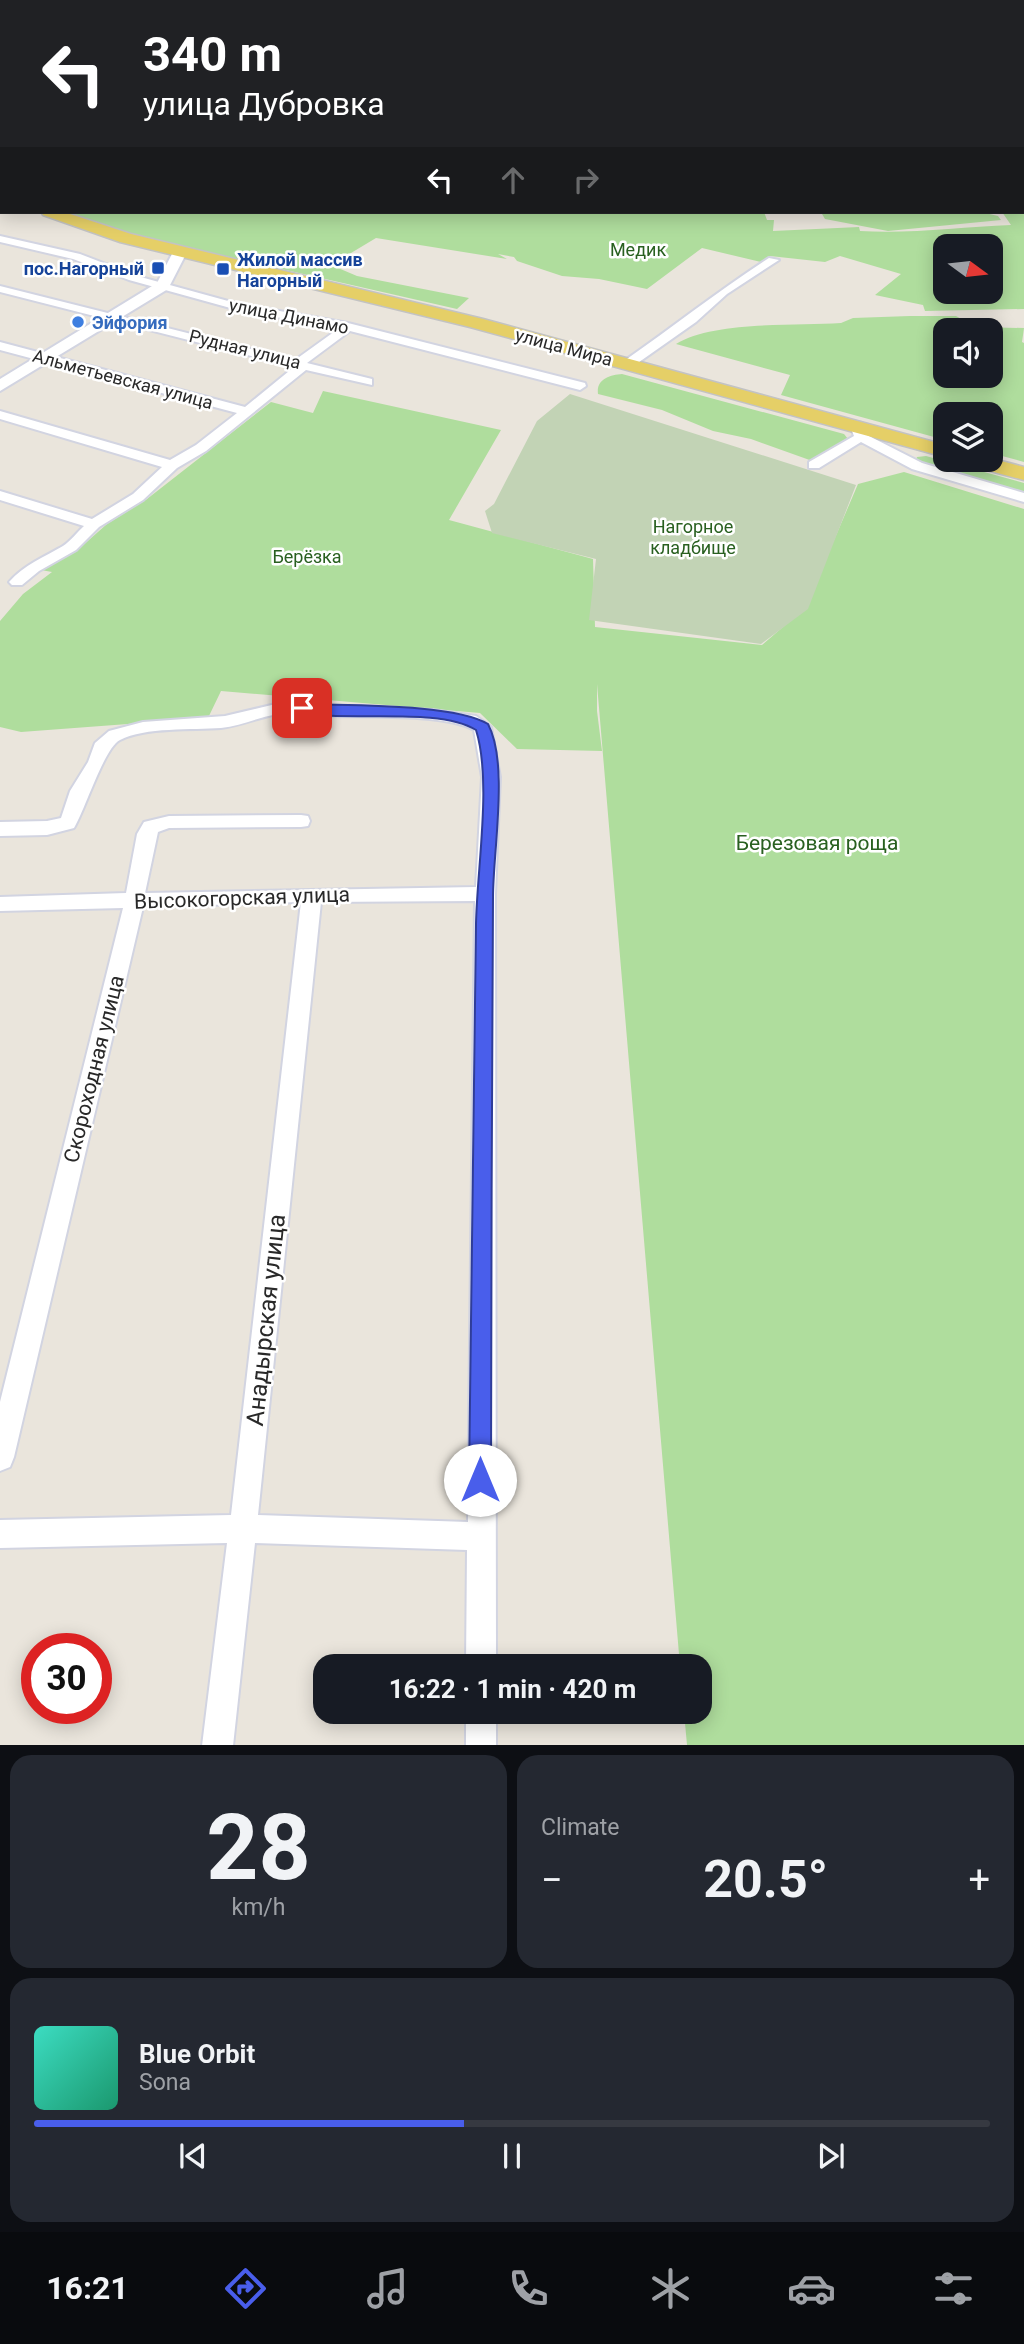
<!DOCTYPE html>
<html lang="en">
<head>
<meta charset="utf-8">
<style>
  body { margin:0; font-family:Roboto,sans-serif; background:#242831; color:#f1f3f6; height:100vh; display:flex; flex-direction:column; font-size:26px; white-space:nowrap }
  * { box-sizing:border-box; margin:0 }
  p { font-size:23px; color:#9ea1a6 }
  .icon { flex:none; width:38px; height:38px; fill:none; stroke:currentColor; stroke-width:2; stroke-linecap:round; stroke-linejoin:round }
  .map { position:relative; height:1745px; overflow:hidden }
  .side { display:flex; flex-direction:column; gap:10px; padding:10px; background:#0d0f14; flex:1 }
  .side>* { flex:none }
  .guide { position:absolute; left:0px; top:0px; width:1026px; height:214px; box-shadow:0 4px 18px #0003; background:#202124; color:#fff; overflow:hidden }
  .needle { width:46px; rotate:105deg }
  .fabs { position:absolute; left:933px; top:234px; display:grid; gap:14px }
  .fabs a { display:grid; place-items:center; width:70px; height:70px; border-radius:14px; background:#171b24; box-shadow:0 4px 18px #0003; font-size:35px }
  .speed { position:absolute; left:21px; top:1633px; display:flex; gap:14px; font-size:35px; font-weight:700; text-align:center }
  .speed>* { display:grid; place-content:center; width:91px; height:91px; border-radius:50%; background:#171b24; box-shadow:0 4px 18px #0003; line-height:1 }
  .speed .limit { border:10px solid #d22; background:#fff; color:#111 }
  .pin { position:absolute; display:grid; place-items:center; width:60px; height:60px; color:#fff; margin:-30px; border-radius:14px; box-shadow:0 4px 10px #0006 }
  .me { position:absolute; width:77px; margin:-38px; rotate:0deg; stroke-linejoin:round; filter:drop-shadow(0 0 5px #0008) }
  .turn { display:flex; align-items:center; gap:24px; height:147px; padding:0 28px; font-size:32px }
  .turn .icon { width:91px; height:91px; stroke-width:2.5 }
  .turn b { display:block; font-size:49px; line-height:60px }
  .lanes { display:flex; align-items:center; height:66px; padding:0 28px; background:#0003; justify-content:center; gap:35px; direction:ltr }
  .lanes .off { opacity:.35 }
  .big { font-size:52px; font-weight:700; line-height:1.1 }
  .side .widget { flex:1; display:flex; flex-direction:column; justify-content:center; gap:10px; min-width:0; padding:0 24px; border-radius:21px; background:#242831 }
  .side .dial { align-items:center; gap:0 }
  .dial b { font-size:91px; line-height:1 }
  .song { display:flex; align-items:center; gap:21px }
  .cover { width:84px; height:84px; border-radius:10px; background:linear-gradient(135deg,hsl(170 70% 55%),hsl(160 70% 35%)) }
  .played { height:7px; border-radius:4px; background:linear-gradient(90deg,#495eeb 45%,#363941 45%) }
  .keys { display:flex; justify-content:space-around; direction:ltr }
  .heat { display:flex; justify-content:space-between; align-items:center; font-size:38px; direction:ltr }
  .side .tiles { flex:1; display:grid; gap:10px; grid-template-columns:1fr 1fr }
  .widget:last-child { grid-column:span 2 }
  .trip { position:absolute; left:313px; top:1654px; width:399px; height:70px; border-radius:21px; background:#171b24; box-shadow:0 4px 18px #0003; font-weight:700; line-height:70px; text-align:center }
  .dock { display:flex; height:112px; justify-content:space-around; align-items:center; background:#090b0e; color:#9ea1a6 }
  .dock .icon { width:49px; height:49px }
  .dock .on { color:#495eeb }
  .dock b { font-size:32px; color:#f1f3f6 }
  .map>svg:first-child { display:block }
  .industrial { fill:#dfdce3 }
  .green { fill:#afdd9d; fill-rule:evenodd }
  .cemetery { fill:#c2d3b5 }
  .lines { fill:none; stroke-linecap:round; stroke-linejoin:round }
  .stream { stroke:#77c1e4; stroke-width:2.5 }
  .river { fill:#77c1e4; fill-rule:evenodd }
  .street-casing { stroke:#d2d4e1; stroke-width:4 }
  .secondary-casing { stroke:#d2d4e1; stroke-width:4 }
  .primary-casing { stroke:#c3c3c3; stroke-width:3 }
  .street { fill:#fff; fill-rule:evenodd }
  .secondary { fill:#fff; fill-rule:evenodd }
  .primary { fill:#e5cf67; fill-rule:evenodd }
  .route { fill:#495eeb; stroke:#2f3d99; stroke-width:2 }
  .transit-dot { fill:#1a4fb4; stroke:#fff; stroke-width:2.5 }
  .shop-dot { fill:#3f7fe0; stroke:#fff; stroke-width:2.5 }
  .labels { text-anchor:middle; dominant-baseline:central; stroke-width:5; stroke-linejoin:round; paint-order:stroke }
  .far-park-label { font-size:18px; fill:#296020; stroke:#fff }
  .far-transit-label { font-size:18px; font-weight:bold; fill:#164399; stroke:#fff; text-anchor:start }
  .far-street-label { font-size:18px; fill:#292929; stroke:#fff }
  .far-shop-label { font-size:18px; font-weight:bold; fill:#366cbe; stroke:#fff; text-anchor:start }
  .park-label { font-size:21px; fill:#296020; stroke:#fff }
  .street-label { font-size:21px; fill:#292929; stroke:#fff }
  .near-street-label { font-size:24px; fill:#292929; stroke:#fff }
</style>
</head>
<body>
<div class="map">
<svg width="1024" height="1746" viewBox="0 0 1024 1746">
  <rect width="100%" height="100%" fill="#eae5dc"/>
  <!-- industrial -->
  <path class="industrial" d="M 643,0 L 954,0 L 960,2 L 635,2 Z"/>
  <!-- green -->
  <path class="green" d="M 1024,67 L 1024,309 L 925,311 L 923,305 L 875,295 L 901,274 L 840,256 L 825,262 L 770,256 L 761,262 L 702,248 L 647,289 L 599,279 L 562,276 L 517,261 L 514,257 L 498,254 L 507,259 L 376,238 L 331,265 L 357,276 L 469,298 L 457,309 L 180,246 L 98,225 L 68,212 L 764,212 L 767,220 L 774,220 L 773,231 L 859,227 L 860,231 C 910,234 961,227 1011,225 L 1002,212 L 1024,212 ZM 945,247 L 990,247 L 990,292 L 945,292 Z
    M 825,212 L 981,212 L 998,216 L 1001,220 L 888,231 L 825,219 L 822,214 Z
    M 910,316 L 956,316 L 976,327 L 1024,328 L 1022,342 L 1024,343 L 1024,462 L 991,453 L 990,415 L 945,415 L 945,440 L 781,395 L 790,375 L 676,344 C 713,321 796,326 841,323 L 853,318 ZM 945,331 L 990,331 L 990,376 L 945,376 Z
    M 622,374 L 844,434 L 852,444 L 818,463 L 751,439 L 713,431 L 662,410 L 598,394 C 596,379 610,375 622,374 Z
    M 323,391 L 501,430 L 449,520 L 593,559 L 595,627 L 762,645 L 805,608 L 858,484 L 904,472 L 1024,509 L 1024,1745 L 687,1745 L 684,1712 L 700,1712 L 700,1666 L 680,1666 L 597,684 L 597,711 L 602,751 L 517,749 L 480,713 L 221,691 L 208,718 L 21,732 L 0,727 L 0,621 L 23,594 L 52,572 L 41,570 L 81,547 L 107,524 L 147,499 L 271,402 L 313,413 Z
    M 926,456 L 1024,483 L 1024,495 L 916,460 L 917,457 Z"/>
  <!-- cemetery -->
  <path class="cemetery" d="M 570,394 L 856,485 L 808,609 L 761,644 L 589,620 L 596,559 L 492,533 L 485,511 L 494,504 L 537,421 Z"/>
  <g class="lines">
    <!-- stream -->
    <path class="stream" d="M 257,0 L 259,2"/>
    <!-- river -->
    <path class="river" d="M 441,0 L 453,0 L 454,2 L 442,2 Z"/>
    <defs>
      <path id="street" d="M 72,0 L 83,0 L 85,2 L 74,2 Z
        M 180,0 L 194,2 L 182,2 Z
        M 628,0 L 640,0 L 625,2 Z
        M 960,0 L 974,2 L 962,2 Z
        M 0,5 L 2,5 L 2,9 L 0,9 Z
        M 0,45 L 2,45 L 2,50 L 0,50 Z
        M 0,101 L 2,102 L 2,108 L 0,107 Z
        M 0,236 L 80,254 L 137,276 L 239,304 L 348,323 L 585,383 L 586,386 L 580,390 L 350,331 L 307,363 L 372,379 L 372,385 L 306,370 L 206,451 L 177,468 L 143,500 L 99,527 L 76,550 L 39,571 L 22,585 L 12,585 L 9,582 C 24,565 44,557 63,546 C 71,541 77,532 84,526 L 0,500 L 0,491 L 92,519 L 133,494 L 162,467 L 0,419 L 0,411 L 170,460 L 196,445 L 237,413 L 0,350 L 0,342 L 245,407 L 294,367 L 0,292 L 0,286 L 295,360 L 338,329 L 234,309 L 129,280 L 73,259 L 0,242 Z
        M 769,258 L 779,260 L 727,294 L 696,322 L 632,367 L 624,367 L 624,361 C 673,327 719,290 769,258 Z
        M 857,422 L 862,423 L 867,435 L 922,463 L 1024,493 L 1024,502 L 912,469 L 861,442 L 819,468 L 809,468 L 809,462 L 854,436 L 850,426 Z
        M 280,703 L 432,710 L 476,716 L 491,727 L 500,777 L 495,894 L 496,1666 L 466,1666 L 467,1550 L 255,1543 L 233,1746 L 202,1746 L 227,1543 L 0,1548 L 0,1520 L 231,1515 L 301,902 L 143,907 L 14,1457 L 10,1467 L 0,1471 L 0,1402 L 123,908 L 0,911 L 0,897 L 126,893 L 137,834 L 144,822 L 169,816 L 301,815 L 308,816 L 310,821 L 308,826 L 301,827 L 169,828 L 158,832 L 145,893 L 476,887 L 482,777 L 474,730 C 447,714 365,717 331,716 C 314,715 294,711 278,714 C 259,717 240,726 221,728 C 192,730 145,727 120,740 C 104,748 85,810 74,828 L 47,835 L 0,836 L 0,822 L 47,821 L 61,818 L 70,791 L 88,762 L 95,743 L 109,731 L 143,722 L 225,716 ZM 475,901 L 468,1522 L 258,1515 L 321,902 Z
        M 466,1712 L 496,1712 L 496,1746 L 466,1746 Z"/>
      <path id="secondary" d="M 180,248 L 187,252 L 168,289 L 0,391 L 0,379 L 157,283 L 173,252 Z"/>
      <path id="primary" d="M 0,184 L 2,185 L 2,195 L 0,194 Z
        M 41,212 L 64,212 L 131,234 L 483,319 L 945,445 L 945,457 L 470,327 L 120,242 L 43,215 Z
        M 990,458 L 1024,467 L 1024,480 L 968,465 L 966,460 L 990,460 Z"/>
    </defs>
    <!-- street casing -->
    <use href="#street" class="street-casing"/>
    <!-- secondary casing -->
    <use href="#secondary" class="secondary-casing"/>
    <!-- primary casing -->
    <use href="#primary" class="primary-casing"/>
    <!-- street -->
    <use href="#street" class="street"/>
    <!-- secondary -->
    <use href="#secondary" class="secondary"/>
    <!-- primary -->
    <use href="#primary" class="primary"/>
  </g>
  <!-- route -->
  <path class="route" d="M 302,704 C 347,706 453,703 488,724 C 509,763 493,851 493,897 C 491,1091 492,1286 491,1480 L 488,1488 L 480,1491 L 472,1488 L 469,1480 C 471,1295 474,1110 476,924 C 477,868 492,781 476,730 C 438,706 344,723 297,712 L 295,708 Z"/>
  <!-- markers -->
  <g class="transit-dot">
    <rect x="151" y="261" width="14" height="14" rx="3.5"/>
    <rect x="216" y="262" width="14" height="14" rx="3.5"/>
  </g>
  <circle class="shop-dot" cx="78" cy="322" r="7"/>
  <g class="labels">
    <!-- far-park labels -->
    <g class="far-park-label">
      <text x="638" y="249">Медик</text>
      <text x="693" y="526">Нагорное<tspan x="693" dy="21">кладбище</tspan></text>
      <text x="307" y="556">Берёзка</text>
    </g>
    <!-- far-transit labels -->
    <g class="far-transit-label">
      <text x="237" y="259">Жилой массив<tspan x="237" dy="21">Нагорный</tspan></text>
      <text x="144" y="268" text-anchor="end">пос.Нагорный</text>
    </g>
    <!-- far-street labels -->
    <g class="far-street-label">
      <text transform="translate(289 316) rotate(11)">улица Динамо</text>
      <text transform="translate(564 347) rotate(15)">улица Мира</text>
      <text transform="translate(245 349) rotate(14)">Рудная улица</text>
      <text transform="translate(123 379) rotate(15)">Альметьевская улица</text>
    </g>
    <!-- far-shop labels -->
    <g class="far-shop-label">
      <text x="92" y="322">Эйфория</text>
    </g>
    <!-- park labels -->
    <g class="park-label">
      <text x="817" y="843">Березовая роща</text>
    </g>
    <!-- street labels -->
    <g class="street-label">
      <text transform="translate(242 898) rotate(-2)">Высокогорская улица</text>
      <text transform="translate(94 1069) rotate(-76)">Скороходная улица</text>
    </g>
    <!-- near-street labels -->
    <g class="near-street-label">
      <text transform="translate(266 1320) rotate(-84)">Анадырская улица</text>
    </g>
  </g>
</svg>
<div class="fabs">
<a><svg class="needle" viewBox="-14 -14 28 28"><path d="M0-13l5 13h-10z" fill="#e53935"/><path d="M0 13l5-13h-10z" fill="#9ea1a6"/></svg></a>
<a><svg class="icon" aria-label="sound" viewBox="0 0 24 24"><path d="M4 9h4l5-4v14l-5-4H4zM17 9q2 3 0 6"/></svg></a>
<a><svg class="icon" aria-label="layers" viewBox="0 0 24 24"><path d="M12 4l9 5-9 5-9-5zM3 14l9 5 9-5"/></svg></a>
</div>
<div class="speed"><div class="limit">30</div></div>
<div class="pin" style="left:302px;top:708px;background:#d93025"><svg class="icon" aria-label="arrive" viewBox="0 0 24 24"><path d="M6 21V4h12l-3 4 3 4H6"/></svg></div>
<svg class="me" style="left:480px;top:1480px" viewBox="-20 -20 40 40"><circle r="19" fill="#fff"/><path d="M0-13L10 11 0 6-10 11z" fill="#495eeb"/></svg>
<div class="trip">16:22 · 1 min · 420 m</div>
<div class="guide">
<div class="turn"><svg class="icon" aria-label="left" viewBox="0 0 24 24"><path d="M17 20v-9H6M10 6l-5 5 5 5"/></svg><div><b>340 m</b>улица Дубровка</div></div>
<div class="lanes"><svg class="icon" aria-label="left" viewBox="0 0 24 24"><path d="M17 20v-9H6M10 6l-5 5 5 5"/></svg><svg class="icon off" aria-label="ahead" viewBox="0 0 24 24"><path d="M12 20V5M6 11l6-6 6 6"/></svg><svg class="icon off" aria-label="right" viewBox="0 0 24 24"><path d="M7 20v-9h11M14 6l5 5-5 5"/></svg></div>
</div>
</div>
<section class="side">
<div class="tiles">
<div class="widget dial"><b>28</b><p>km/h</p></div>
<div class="widget"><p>Climate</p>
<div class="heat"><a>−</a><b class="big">20.5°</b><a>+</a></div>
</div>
<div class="widget">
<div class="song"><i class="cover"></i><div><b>Blue Orbit</b><p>Sona</p></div></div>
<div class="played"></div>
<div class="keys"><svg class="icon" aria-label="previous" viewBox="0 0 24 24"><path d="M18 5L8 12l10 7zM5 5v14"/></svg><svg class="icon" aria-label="pause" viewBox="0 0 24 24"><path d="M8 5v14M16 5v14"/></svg><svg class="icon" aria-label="next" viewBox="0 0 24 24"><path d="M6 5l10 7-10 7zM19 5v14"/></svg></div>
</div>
</div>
</section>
<nav class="dock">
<b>16:21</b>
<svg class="icon on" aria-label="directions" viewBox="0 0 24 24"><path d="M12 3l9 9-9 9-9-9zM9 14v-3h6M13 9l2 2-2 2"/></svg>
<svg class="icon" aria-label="music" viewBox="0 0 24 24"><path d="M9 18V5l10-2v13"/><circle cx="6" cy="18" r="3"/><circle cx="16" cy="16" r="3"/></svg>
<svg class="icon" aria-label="phone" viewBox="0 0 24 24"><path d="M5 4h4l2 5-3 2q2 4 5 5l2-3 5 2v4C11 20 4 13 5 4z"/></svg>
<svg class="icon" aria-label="climate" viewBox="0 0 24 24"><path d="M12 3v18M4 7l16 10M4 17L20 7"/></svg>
<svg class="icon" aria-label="car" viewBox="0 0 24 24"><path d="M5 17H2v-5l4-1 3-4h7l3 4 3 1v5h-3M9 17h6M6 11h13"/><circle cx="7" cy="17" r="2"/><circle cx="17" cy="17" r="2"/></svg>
<svg class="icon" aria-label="filters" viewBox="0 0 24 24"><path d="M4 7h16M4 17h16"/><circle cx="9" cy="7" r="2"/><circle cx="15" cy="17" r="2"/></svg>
</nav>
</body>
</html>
